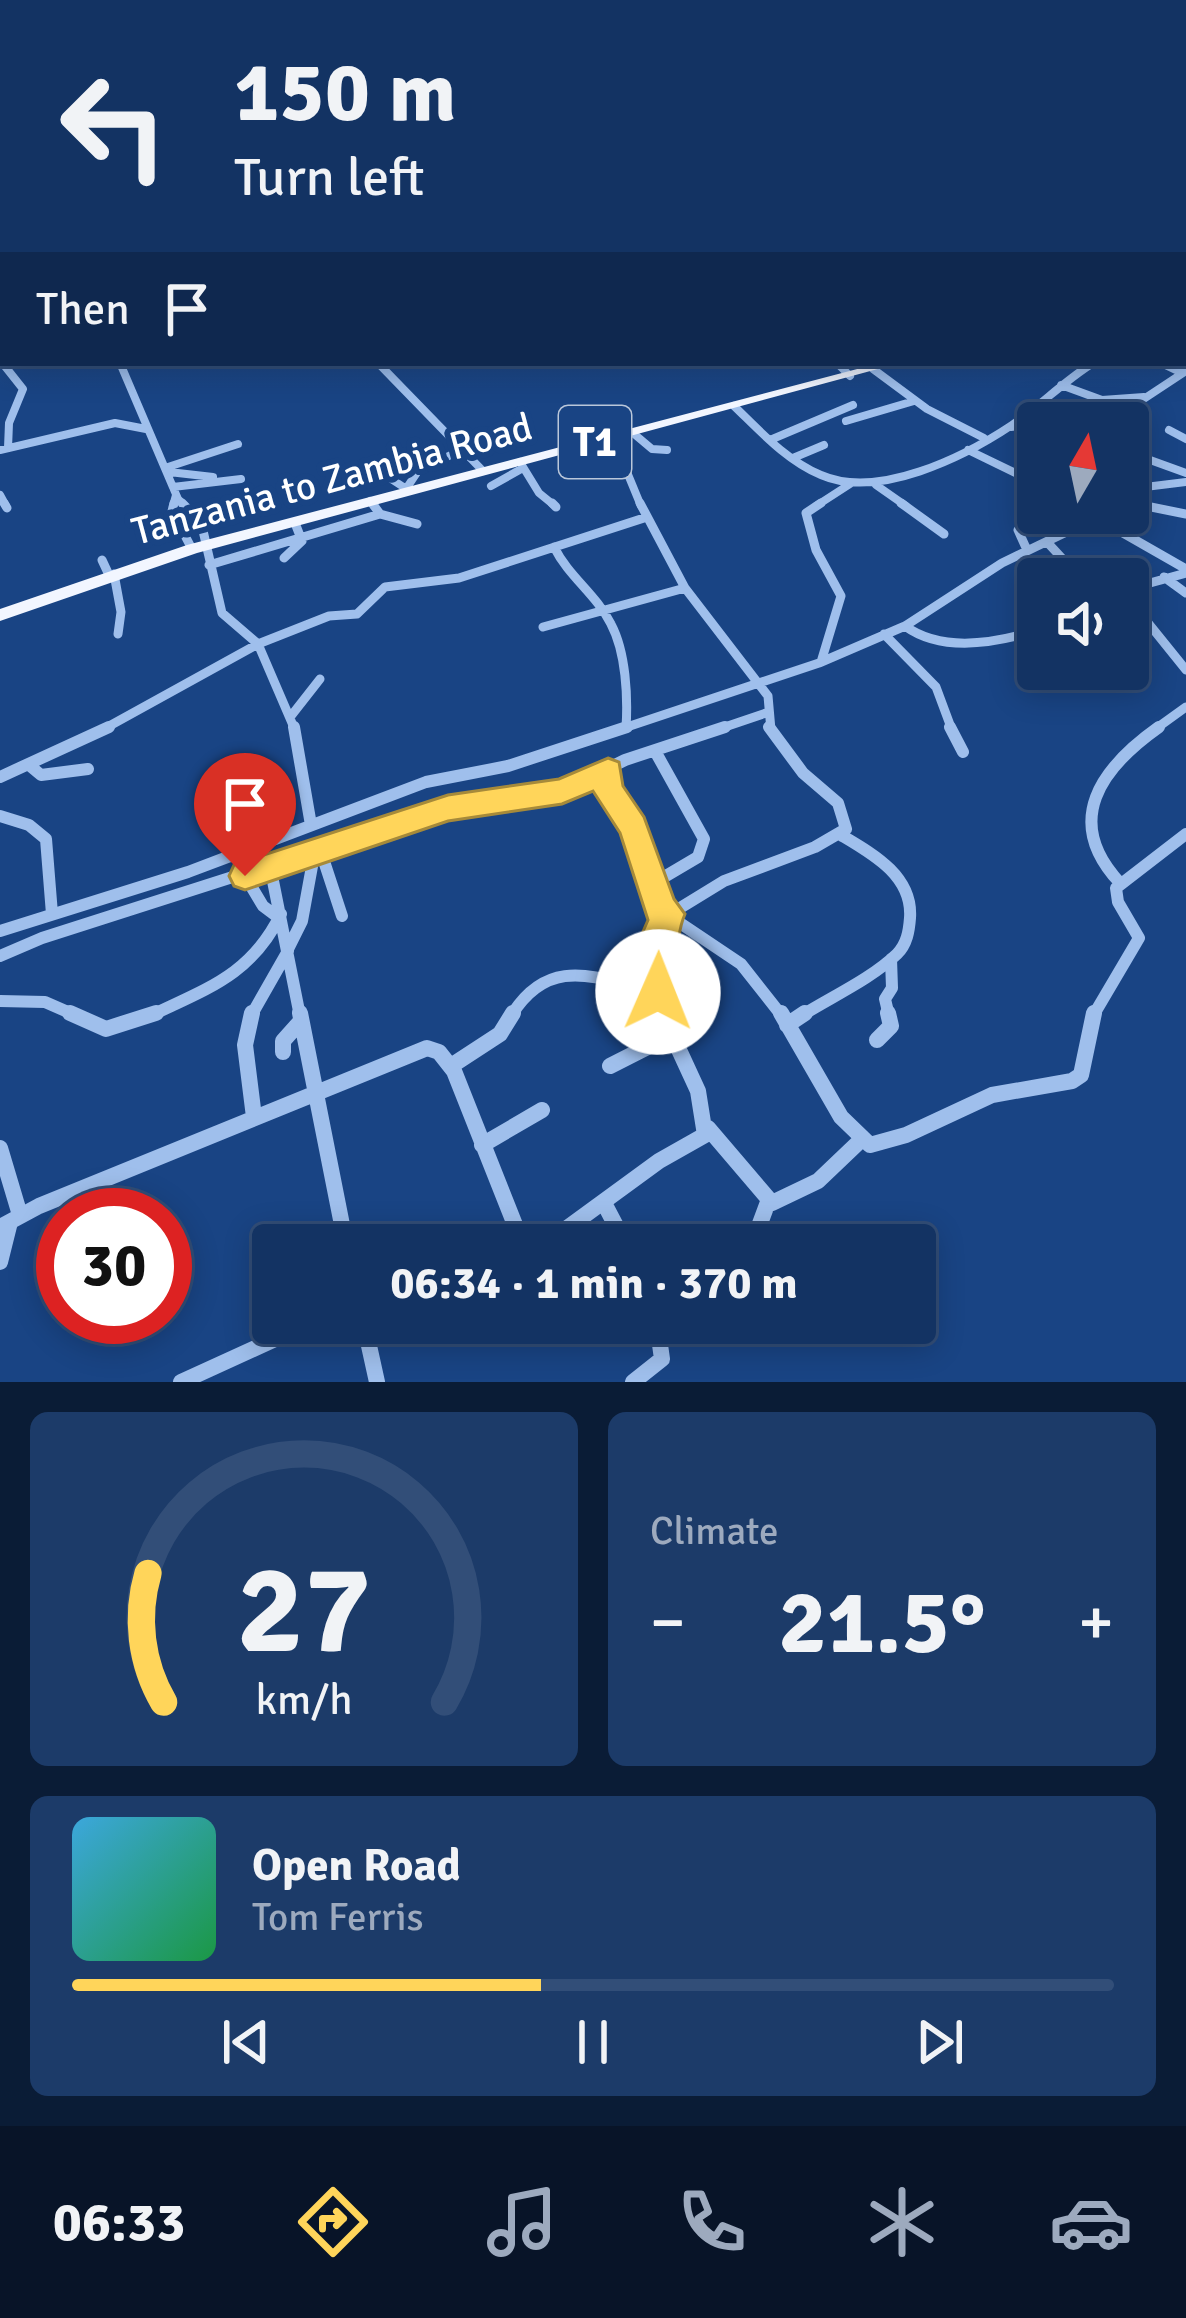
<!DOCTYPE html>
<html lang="en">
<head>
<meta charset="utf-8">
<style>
  body { margin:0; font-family:Signika,sans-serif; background:#1c3b69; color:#f1f3f6; height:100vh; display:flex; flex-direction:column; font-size:45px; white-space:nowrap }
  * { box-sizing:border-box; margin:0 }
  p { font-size:39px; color:#9daabe }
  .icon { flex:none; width:66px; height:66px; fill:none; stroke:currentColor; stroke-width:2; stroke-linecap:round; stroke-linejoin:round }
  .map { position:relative; height:1382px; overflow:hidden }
  .details { display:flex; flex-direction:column; gap:30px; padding:30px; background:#0a1c36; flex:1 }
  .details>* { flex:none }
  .hud { position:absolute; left:0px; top:0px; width:1188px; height:366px; box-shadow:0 6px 30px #0003,0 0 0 3px #324e78; background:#133363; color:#f1f3f6; overflow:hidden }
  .needle { width:78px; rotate:9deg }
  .controls { position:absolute; left:1017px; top:402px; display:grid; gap:24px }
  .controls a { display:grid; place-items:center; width:132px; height:132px; border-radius:12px; background:#133363; box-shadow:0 6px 30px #0003,0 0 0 3px #324e78; font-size:60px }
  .speed { position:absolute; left:36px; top:1188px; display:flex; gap:24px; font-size:60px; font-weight:700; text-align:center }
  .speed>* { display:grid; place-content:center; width:156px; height:156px; border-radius:50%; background:#133363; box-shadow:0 6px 30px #0003,0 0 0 3px #324e78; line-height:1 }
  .speed .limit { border:18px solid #d22; background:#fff; color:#111 }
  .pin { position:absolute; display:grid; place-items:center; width:102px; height:102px; color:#fff; margin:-123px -51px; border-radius:50% 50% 50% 0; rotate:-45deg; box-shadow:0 0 12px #0007 }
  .pin .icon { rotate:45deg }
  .me { position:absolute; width:132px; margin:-66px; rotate:1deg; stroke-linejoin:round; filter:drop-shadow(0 0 9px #0008) }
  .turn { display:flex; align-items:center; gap:42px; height:252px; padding:0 36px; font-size:54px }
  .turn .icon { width:156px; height:156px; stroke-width:2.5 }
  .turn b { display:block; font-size:84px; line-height:102px }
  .then { display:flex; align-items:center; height:114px; padding:0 36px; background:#0003; gap:24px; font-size:45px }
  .big { font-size:90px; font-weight:800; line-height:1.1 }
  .details .card { flex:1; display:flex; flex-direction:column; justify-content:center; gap:18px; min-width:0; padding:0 42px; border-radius:18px; background:#1c3b69 }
  .details .dial { align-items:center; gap:0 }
  .dial svg { height:312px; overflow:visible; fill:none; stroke:#324e78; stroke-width:7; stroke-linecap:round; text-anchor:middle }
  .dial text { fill:#f1f3f6; stroke:none }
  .song { display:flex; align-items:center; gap:36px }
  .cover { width:144px; height:144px; border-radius:18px; background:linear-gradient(135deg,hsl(200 70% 55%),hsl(140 70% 35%)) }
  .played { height:12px; border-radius:6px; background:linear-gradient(90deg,#ffd55a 45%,#324e78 45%) }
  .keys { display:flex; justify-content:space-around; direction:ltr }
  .heat { display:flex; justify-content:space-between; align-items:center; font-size:66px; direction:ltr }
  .details .tiles { flex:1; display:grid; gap:30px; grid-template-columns:1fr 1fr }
  .card:last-child { grid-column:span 2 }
  .trip { position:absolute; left:252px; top:1224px; width:684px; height:120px; border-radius:12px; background:#133363; box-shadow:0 6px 30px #0003,0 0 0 3px #324e78; font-weight:800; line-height:120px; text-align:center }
  .tab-bar { display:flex; height:192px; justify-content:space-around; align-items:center; background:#081428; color:#9daabe }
  .tab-bar .icon { width:84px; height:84px }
  .tab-bar .current { color:#ffd55a }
  .tab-bar b { font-size:54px; color:#f1f3f6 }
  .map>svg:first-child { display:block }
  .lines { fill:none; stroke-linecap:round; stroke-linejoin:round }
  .minor-far3 { stroke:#9fbfec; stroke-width:8 }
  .minor-far2 { stroke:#9fbfec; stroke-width:9 }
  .minor-far1 { stroke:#9fbfec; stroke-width:12 }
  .minor { stroke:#9fbfec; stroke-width:16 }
  .trunk { fill:#f2f6ff; fill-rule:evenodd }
  .route { fill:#ffd55a; stroke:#a68a3a; stroke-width:3 }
  .labels { text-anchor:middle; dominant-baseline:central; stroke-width:12; stroke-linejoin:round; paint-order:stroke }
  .far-street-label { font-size:39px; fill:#fff; stroke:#194484 }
  .shield { fill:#194484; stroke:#bac7da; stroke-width:3 }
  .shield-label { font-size:42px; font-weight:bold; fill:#fff }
</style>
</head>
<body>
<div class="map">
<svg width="1186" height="1382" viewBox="0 0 1186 1382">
  <rect width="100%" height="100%" fill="#194484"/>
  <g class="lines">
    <!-- minor-far3 -->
    <path class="minor-far3" d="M 0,360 L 23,389 L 9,423 L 8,448
      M 120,363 L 178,499 L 185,506
      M 378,363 L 483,471
      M 837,363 L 850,376
      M 1161,363 L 1182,373
      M 873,369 L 927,409 L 984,438
      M 1061,385 L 1102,400 L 1144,397
      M 1033,405 L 1065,423
      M 734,406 C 760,431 787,461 821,475 C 878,500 964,457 1012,425 C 1040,406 1064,381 1093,363
      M 1127,410 L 1186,371
      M 846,421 L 914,401
      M 1011,427 L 1038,424
      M 1169,430 L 1186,439
      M 633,433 L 652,449 L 667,450
      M 613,438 L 641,506
      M 770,440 L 853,405
      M 0,450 L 115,423 L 146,429
      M 968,450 L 1038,484
      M 1128,452 L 1186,473
      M 793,458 L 824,445
      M 520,462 L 539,493 L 555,506
      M 168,467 L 238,444
      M 169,472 L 213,477
      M 573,472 L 577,447
      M 385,475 L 405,488
      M 1028,478 L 1025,497 L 1030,506
      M 876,485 L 906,506
      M 491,486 L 523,468
      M 173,487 L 241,479
      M 404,492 L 418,471 L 461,450
      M 0,495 L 6,506
      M 1128,496 L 1137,488 L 1186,482
      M 370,501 L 374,506
      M 1128,502 L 1138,506
      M 173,506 L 176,495
      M 816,506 L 850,484"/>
    <!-- minor-far2 -->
    <path class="minor-far2" d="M 4,503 L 7,508
      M 174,503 L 172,511 L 192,549
      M 182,503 L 201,522 L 222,613 L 258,644 L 295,730
      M 372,503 L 380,514 L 417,524
      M 552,503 L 556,507
      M 640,503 L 685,588 L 768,696 L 771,730
      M 821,503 L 806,513 L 816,550 L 841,596 L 821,662
      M 901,503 L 944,534
      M 1131,503 L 1186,514
      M 1095,517 L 1186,569
      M 1047,542 L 1071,568 L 1065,579
      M 554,547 C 569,577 596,594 611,624 C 626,652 628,697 626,728
      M 1027,550 L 1018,530 L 1032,510 L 1028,503
      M 284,558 L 302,541 L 295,523
      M 102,560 L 109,575
      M 209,565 L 380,514
      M 114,574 L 121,612 L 118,634
      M 1164,577 L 1186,593
      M 1128,589 L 1186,573
      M 1128,598 L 1186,670
      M 905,626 C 942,653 997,643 1038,630
      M 543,627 L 685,588
      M 884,634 L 936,687 L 952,730
      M 291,716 L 320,679
      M 102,730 L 258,644 L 329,616 L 357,614 L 385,587 L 459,578 L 644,518
      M 618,730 L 819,663 L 905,626 L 1002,563 L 1106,513
      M 716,730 L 766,713
      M 1154,730 L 1186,707"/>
    <!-- minor-far1 -->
    <path class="minor-far1" d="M 294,727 L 311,825
      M 950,727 L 963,752
      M 29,765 L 41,775 L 88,769
      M 608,770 L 608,789 L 637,836 L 659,909 L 741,964 L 782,1016
      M 0,777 L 109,727
      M 0,816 L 29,825 L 46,839 L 52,914
      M 320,849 L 342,916
      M 270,866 L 300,1016
      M 245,876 L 263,906 L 279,918
      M 654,883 L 698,857 L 704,839 L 655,751
      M 1120,883 C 1062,821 1101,768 1159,727
      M 0,931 L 188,872 L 426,782 L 508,766 L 627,727
      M 288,949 L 302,921 L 315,850
      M 0,956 L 42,938 L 448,808 L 562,791 L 625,760 L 725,727
      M 0,1001 L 45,1002 L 77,1016
      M 150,1016 C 208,988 251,975 281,914
      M 251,1016 L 288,951
      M 511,1016 C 550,953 597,979 658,992
      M 663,1016 L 656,966 L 662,919 L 724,881 L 815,847 L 846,829 L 838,803 L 803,773 L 769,727
      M 801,1016 C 831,997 871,979 897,954 C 907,944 909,931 910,918 C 913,876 873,854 841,835
      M 889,1016 L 885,999 L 892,988 L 891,959
      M 1093,1016 L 1139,938 L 1118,902 L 1116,888 L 1186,834"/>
    <!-- minor -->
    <path class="minor" d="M 70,1013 L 106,1029 L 156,1013
      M 252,1013 L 245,1045 L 254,1117
      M 300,1013 L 346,1245
      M 781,1013 L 841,1117 L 870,1145 L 906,1135 L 992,1095 L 1072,1081 L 1081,1075 L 1094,1013
      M 787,1025 L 805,1013
      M 877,1040 L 891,1026 L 888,1013
      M 283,1052 L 283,1041 L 300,1022
      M 451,1066 L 500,1034 L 513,1013
      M 610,1066 L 671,1035
      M 708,1128 L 772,1203 L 818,1181 L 861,1140
      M 482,1145 L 542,1110
      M 0,1148 L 20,1215
      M 605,1205 L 626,1245
      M 0,1227 L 39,1206 L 427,1048 L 439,1052 L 454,1071 L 523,1245
      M 544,1245 L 659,1161 L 705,1135 L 698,1091 L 662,1013
      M 752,1245 L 768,1202
      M 0,1262 L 10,1222
      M 364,1323 L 377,1382
      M 661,1334 L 681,1323
      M 181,1382 L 310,1323
      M 633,1382 L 662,1359 L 657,1323"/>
    <!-- trunk -->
    <path class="trunk" d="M 880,363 L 900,363 L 197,553 L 0,621 L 0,609 L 187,545 Z"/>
  </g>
  <!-- sky -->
  <linearGradient id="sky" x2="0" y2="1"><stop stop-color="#0e2549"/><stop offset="0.5" stop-color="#385c94"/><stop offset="1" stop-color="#385c94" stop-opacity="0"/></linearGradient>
  <rect width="1186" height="388" fill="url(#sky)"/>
  <!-- route -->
  <path class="route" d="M 608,758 L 619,762 L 623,786 L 644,817 L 674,899 L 685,914 C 672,944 683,975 671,1004 L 658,1009 L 645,1004 L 640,992 L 642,934 L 648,920 L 620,833 L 593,791 L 562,804 L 448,821 L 245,890 L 234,886 L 229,876 L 234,865 L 245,861 L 448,795 L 559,779 Z"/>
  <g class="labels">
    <!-- far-street labels -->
    <g class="far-street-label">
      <text transform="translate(332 479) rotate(-15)">Tanzania to Zambia Road</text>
    </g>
    <!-- shield labels -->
    <rect class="shield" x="559" y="406" width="72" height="72" rx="9"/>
    <g class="shield-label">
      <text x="595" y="442">T1</text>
    </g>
  </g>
</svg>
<div class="controls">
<a><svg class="needle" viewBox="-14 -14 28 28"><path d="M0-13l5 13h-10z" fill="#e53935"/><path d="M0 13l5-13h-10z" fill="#9daabe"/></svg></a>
<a><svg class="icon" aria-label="sound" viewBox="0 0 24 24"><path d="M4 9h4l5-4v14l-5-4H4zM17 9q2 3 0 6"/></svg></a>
</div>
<div class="speed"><div class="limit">30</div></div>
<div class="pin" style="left:245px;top:876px;background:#d93025"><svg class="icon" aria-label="arrive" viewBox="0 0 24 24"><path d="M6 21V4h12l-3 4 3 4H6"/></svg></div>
<svg class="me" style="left:658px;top:992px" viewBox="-20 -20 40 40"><circle r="19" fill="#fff"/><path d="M0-13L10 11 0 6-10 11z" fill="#ffd55a"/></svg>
<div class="trip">06:34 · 1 min · 370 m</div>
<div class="hud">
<div class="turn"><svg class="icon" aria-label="left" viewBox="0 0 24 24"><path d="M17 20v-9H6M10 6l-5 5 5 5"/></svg><div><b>150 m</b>Turn left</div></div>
<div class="then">Then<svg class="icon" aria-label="arrive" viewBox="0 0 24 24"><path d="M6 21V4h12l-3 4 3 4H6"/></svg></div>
</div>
</div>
<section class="details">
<div class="tiles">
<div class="card dial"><svg viewBox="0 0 100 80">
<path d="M14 69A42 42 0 1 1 86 69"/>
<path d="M14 69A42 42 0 0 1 10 36" stroke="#ffd55a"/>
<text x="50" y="56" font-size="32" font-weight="700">27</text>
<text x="50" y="72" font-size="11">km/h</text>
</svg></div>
<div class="card"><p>Climate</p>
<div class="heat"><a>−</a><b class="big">21.5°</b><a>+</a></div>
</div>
<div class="card">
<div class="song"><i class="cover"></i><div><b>Open Road</b><p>Tom Ferris</p></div></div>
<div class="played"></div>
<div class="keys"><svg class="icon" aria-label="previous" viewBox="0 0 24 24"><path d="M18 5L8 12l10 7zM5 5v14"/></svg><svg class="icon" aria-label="pause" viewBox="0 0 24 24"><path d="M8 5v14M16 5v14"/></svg><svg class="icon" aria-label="next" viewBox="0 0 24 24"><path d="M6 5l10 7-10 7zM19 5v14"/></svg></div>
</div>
</div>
</section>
<nav class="tab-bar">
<b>06:33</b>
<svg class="icon current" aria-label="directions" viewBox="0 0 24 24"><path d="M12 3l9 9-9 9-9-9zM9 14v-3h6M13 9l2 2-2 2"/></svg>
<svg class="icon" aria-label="music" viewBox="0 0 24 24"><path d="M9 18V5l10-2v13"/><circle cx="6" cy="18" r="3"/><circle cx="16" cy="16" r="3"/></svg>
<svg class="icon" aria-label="phone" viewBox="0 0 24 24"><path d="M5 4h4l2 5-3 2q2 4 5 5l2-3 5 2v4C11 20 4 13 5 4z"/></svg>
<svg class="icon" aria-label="climate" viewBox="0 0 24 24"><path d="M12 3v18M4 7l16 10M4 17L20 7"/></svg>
<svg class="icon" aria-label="car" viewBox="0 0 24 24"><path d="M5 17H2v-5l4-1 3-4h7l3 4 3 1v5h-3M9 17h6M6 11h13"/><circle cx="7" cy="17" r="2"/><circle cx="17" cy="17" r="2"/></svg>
</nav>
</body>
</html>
